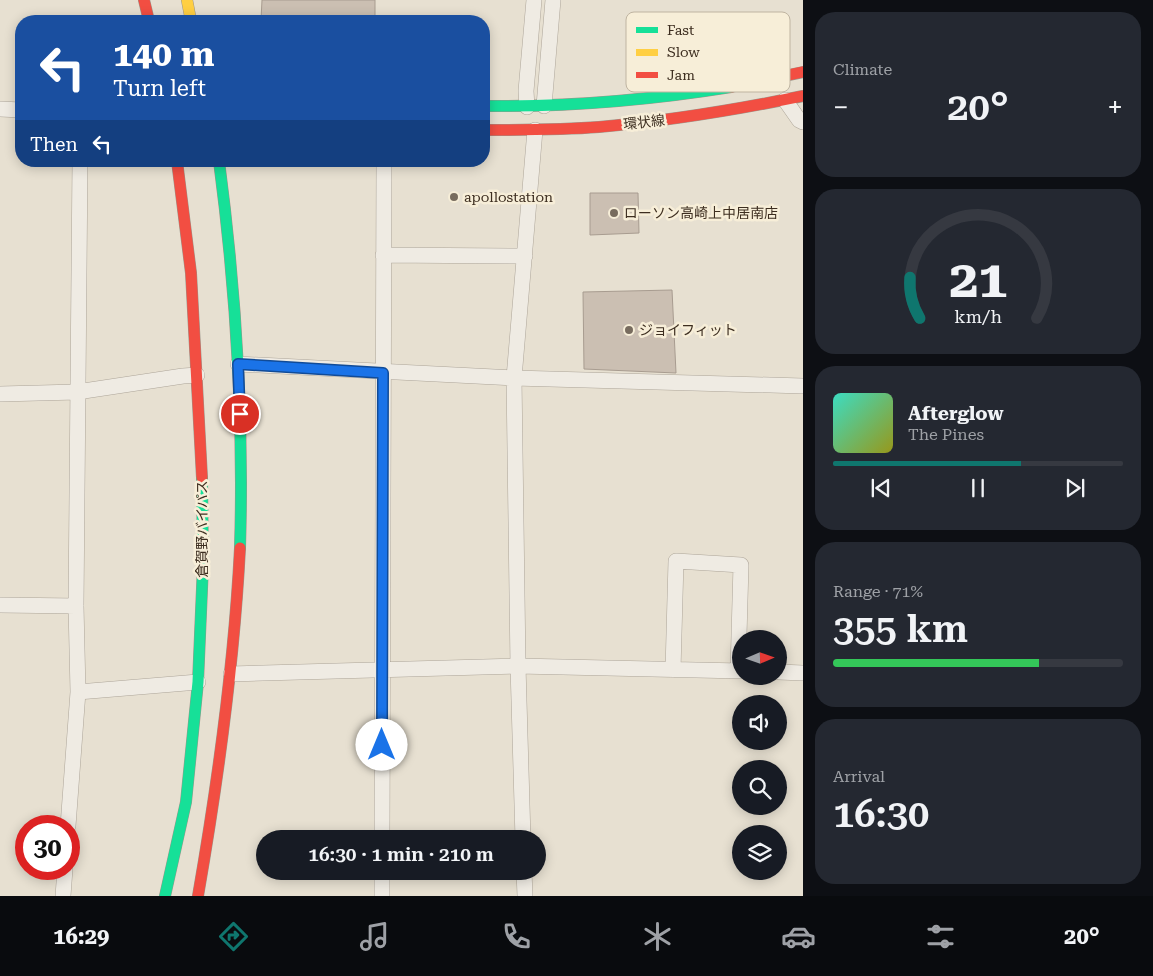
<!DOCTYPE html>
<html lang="en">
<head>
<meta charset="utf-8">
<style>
  body { margin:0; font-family:"Roboto Serif","Noto Sans JP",serif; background:#242831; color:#f1f3f6; height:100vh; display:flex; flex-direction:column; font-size:19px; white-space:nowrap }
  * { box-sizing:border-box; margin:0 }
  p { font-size:16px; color:#9ea1a6 }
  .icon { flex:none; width:28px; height:28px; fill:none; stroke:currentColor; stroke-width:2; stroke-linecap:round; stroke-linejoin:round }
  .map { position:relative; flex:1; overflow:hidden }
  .panel { display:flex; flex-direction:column; gap:12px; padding:12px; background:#0d0f14; width:350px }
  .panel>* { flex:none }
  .banner { position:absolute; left:15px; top:15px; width:475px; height:152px; border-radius:20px; box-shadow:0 2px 12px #0003; background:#1a4fa0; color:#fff; overflow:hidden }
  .needle { width:32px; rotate:88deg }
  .controls { position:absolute; left:732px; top:630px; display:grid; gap:10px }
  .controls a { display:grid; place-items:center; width:55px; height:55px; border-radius:50%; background:#171b24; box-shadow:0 2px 12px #0003; font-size:25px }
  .speed { position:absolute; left:15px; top:815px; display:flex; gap:10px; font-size:25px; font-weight:700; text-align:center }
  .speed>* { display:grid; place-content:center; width:65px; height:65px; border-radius:50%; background:#171b24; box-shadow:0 2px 12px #0003; line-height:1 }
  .speed .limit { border:8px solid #d22; background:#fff; color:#111 }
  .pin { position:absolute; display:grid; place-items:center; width:42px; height:42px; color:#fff; margin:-21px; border:2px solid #fff; border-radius:50%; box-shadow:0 1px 5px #0007 }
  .me { position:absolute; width:55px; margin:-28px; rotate:0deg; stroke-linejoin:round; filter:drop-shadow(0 0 4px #0008) }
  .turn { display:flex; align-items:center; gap:18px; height:105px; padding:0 15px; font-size:22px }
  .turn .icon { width:65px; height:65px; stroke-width:2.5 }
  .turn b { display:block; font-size:35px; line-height:42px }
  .then { display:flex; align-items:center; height:48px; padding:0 15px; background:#0003; gap:10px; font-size:19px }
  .big { font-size:38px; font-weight:600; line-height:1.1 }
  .panel .widget { flex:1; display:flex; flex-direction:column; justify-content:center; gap:8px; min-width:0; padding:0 18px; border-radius:20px; background:#242831 }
  .panel .dial { align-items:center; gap:0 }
  .dial svg { height:130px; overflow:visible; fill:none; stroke:#363941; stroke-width:7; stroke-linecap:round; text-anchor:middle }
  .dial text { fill:#f1f3f6; stroke:none }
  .song { display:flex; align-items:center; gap:15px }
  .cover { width:60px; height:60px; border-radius:8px; background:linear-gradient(135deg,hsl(170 70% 55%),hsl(60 70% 35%)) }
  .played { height:5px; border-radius:2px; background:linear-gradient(90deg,#0f766e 65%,#363941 65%) }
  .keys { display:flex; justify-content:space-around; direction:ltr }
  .heat { display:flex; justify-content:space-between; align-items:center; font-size:28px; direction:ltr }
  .charge { height:8px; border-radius:4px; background:linear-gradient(90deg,#34c759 71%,#363941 0) }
  .trip { position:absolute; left:256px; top:830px; width:290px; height:50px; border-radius:25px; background:#171b24; box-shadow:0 2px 12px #0003; font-weight:600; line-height:50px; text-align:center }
  .tab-bar { display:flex; height:80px; justify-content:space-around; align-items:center; background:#090b0e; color:#9ea1a6 }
  .tab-bar .icon { width:35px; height:35px }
  .tab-bar .selected { color:#0f766e }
  .tab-bar b { font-size:22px; color:#f1f3f6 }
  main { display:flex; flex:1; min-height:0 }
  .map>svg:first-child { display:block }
  .building { fill:#cbbfb2; stroke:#a89c90 }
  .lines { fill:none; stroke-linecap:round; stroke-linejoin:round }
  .street-casing { stroke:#ada599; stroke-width:16 }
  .fast-casing { stroke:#9c958a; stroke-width:12 }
  .slow-casing { stroke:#9c958a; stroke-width:12 }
  .jam-casing { stroke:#9c958a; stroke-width:12 }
  .street { stroke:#efebe3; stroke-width:15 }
  .fast { stroke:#16e098; stroke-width:11 }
  .slow { stroke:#ffcf43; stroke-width:11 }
  .jam { stroke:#f24e42; stroke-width:11 }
  .route-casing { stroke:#114b97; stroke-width:12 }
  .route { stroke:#1a73e8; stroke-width:9 }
  .poi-dot { fill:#786c5e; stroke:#f7eed8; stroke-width:2 }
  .labels { text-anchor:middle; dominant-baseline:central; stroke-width:5; stroke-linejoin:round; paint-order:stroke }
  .street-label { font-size:14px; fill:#3d2e20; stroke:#f7eed8 }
  .poi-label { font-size:14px; fill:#3d2e20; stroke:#f7eed8; text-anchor:start }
  .key { fill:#f7eed8; stroke:#bfb4a1; stroke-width:1 }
  .key-label { font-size:14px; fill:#3d2e20 }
</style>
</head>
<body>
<main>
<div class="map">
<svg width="803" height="896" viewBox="0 0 803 896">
  <rect width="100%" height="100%" fill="#e7e0d1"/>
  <!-- building -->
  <path class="building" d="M 262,0 L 375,0 L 375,21 L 261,20 Z
    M 590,193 L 638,193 L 639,233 L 590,235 Z
    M 672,290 L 676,373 L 584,369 L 583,292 Z"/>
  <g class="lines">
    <defs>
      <path id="street" d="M 785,100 L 799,120 L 803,122
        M 544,106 L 553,0
        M 527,107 L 526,91 L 534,0
        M 0,109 L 21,110
        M 383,255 L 525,256
        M 238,364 L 514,378 L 803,386
        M 0,394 L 77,392 L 183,376 L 197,375
        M 0,605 L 76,606
        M 673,670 L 676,561 L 741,565 L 738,671
        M 779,672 L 803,673
        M 231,674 L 518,666 L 741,671
        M 78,692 L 198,682
        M 68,826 L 78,692 L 76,606 L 80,161
        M 382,839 L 384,161
        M 523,839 L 518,666 L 514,378 L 535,130
        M 524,871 L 525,896
        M 63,896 L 65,869
        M 382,896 L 382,871"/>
      <path id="fast" d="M 484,106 C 566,107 650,100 731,87
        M 219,161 C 236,290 244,418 240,548
        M 165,896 L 186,802 L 198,682 L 203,565 L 202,478"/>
      <path id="slow" d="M 187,0 L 191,21"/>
      <path id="jam" d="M 144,0 L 149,21
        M 731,87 L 803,72
        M 484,130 C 522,130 561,130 599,127 C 667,121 735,110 803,96
        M 177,161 L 191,273 L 202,478
        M 198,896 C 218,781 234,666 240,548"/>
    </defs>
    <!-- street casing -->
    <use href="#street" class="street-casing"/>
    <!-- fast casing -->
    <use href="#fast" class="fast-casing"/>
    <!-- slow casing -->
    <use href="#slow" class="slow-casing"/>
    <!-- jam casing -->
    <use href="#jam" class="jam-casing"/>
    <!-- street -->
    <use href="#street" class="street"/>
    <!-- fast -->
    <use href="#fast" class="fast"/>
    <!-- slow -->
    <use href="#slow" class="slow"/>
    <!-- jam -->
    <use href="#jam" class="jam"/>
  </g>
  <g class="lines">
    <defs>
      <path id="route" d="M 240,414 L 238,364 L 383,373 L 382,745"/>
    </defs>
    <!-- route casing -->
    <use href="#route" class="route-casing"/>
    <!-- route -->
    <use href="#route" class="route"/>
  </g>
  <!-- markers -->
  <g class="poi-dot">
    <circle cx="454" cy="197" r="5"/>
    <circle cx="614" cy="213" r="5"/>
    <circle cx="629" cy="330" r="5"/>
  </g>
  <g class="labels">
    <!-- street labels -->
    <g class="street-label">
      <text transform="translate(644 122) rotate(-6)">環状線</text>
      <text transform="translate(202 529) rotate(-90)">倉賀野バイパス</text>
    </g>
    <!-- poi labels -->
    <g class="poi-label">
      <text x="464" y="197">apollostation</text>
      <text x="624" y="213">ローソン高崎上中居南店</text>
      <text x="639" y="330">ジョイフィット</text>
    </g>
  </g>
  <!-- legend -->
  <rect x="626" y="12" width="164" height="80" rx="8" class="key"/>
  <rect x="636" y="27" width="22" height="6" fill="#16e098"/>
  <rect x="636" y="49" width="22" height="7" fill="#ffcf43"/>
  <rect x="636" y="72" width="22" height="6" fill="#f24e42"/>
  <g class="key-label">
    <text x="667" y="35">Fast</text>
    <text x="667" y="57">Slow</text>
    <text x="667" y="80">Jam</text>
  </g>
</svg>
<div class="controls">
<a><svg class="needle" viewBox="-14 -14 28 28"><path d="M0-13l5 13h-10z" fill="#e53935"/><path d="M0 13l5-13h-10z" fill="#9ea1a6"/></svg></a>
<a><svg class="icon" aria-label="sound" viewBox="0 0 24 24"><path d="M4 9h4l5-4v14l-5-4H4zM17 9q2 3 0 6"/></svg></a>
<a><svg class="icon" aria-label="search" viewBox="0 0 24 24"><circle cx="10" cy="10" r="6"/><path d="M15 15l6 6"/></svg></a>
<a><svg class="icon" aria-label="layers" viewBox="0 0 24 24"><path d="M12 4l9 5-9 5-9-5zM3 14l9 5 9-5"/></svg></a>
</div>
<div class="speed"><div class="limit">30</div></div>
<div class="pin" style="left:240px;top:414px;background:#d93025"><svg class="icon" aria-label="arrive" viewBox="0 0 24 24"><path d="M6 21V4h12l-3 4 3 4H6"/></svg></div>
<svg class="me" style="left:382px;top:745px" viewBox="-20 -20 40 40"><circle r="19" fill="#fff"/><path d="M0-13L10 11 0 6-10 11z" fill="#1a73e8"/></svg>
<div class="trip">16:30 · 1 min · 210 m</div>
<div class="banner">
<div class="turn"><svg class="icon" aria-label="left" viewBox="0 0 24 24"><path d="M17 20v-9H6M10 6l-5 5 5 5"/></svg><div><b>140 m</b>Turn left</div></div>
<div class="then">Then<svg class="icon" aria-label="left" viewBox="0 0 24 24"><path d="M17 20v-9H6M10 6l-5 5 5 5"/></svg></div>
</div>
</div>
<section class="panel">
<div class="widget"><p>Climate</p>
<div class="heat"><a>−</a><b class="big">20°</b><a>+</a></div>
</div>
<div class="widget dial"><svg viewBox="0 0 100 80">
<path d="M14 69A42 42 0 1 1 86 69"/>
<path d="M14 69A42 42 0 0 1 8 44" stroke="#0f766e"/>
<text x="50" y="56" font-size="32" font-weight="700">21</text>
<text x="50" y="72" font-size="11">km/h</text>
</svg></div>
<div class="widget">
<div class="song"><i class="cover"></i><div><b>Afterglow</b><p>The Pines</p></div></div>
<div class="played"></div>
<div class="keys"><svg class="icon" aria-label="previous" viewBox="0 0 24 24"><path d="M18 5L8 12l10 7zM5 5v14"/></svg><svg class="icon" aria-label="pause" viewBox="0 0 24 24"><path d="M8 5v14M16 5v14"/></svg><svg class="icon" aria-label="next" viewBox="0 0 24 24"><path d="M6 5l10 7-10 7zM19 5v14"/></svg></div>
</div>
<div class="widget"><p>Range · 71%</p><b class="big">355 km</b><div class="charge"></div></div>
<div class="widget"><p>Arrival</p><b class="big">16:30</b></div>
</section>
</main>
<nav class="tab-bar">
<b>16:29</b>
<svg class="icon selected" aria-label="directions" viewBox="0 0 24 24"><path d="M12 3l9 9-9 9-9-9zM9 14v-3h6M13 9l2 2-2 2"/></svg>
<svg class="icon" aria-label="music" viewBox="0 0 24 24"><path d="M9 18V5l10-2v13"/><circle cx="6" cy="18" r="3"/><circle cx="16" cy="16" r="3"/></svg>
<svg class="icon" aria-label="phone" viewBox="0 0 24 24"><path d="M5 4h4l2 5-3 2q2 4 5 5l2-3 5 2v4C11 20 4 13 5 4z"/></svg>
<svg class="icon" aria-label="climate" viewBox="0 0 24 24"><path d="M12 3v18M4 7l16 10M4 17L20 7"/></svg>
<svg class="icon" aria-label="car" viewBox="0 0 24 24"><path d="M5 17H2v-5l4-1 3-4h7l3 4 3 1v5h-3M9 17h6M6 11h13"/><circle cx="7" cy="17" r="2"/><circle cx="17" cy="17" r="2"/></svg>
<svg class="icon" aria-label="filters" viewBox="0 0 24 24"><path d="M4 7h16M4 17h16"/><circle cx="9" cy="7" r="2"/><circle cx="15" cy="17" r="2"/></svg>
<b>20°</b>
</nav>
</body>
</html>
